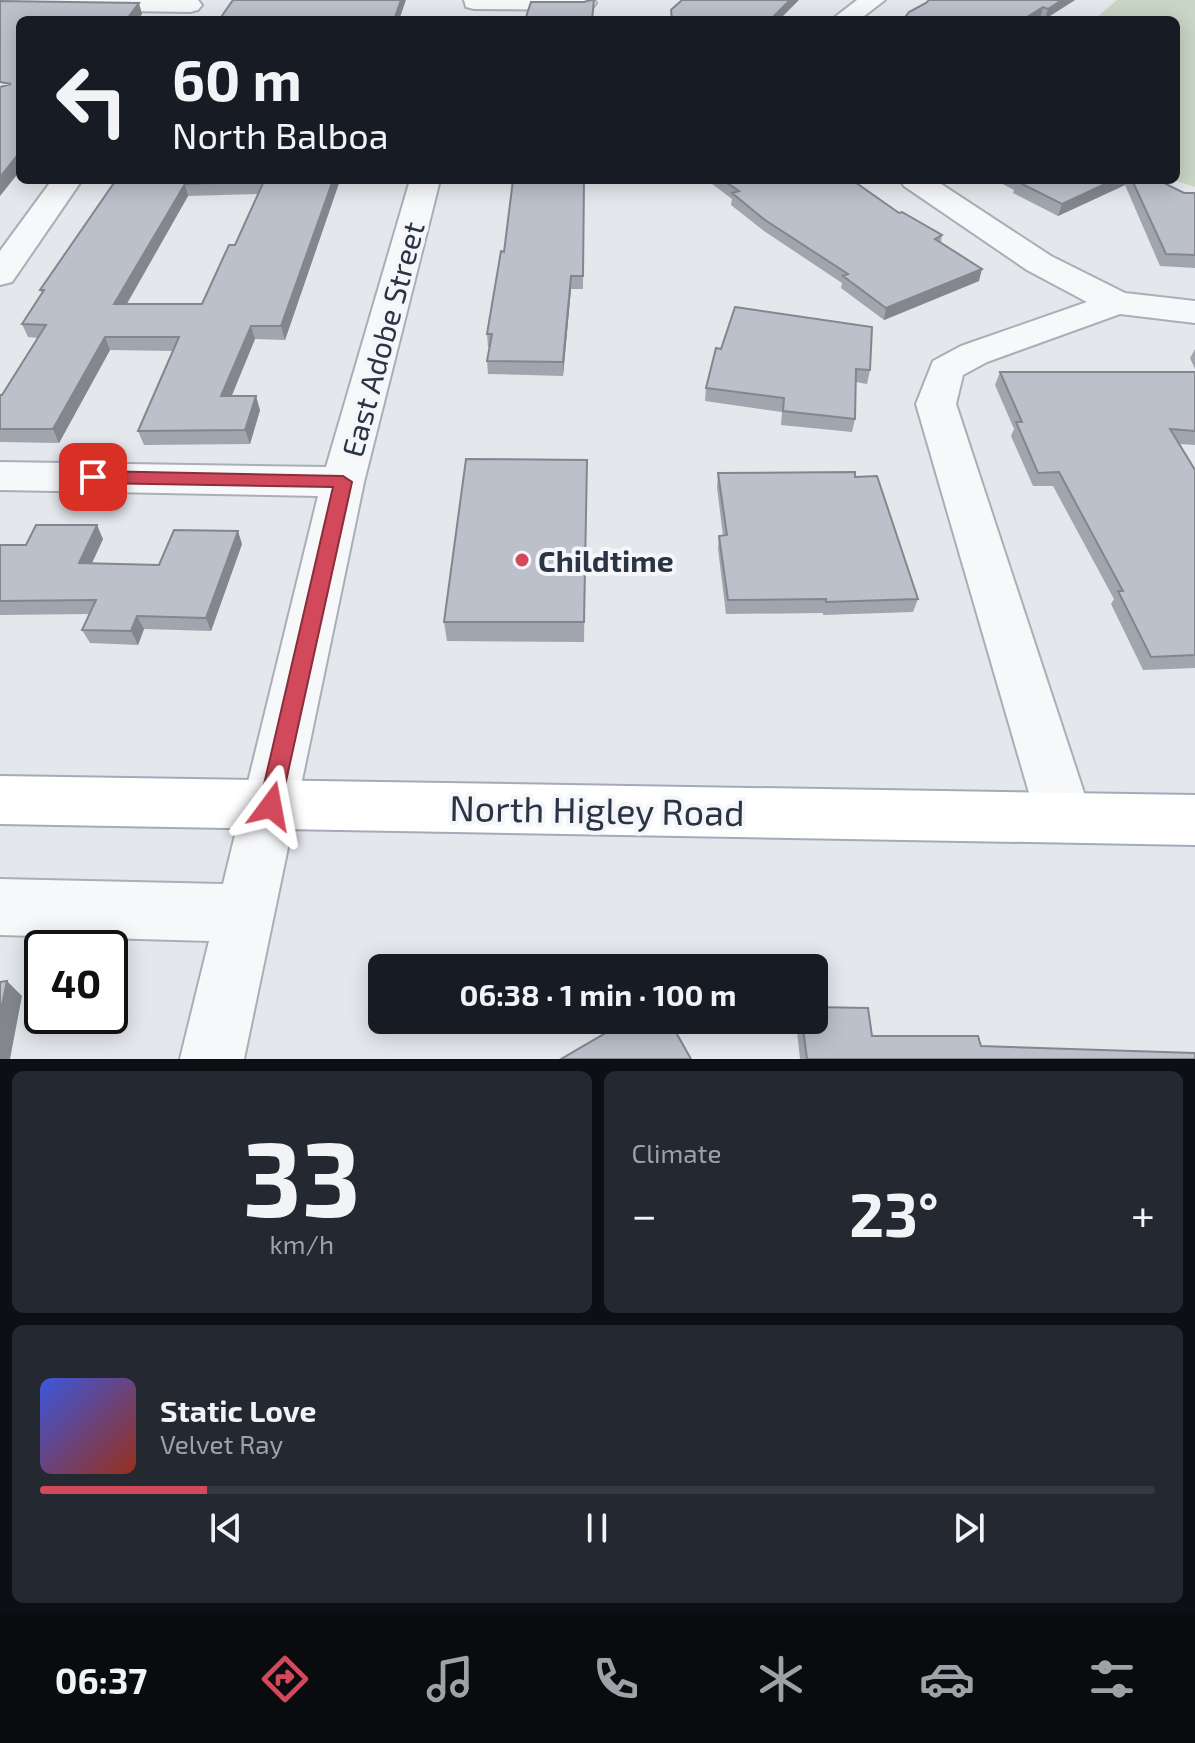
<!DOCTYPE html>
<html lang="en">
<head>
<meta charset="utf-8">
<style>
  body { margin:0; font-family:"Exo 2",sans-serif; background:#242831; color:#f1f3f6; height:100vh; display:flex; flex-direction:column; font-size:30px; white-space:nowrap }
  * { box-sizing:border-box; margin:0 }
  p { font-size:26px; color:#9ea1a6 }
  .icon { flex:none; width:44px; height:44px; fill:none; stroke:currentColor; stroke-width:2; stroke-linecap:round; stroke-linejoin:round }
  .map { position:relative; height:1059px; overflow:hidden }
  .details { display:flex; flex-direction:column; gap:12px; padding:12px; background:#0d0f14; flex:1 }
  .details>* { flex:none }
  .banner { position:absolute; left:16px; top:16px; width:1164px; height:168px; border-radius:12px; box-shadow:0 4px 20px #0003; background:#171b24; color:#f1f3f6; overflow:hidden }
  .speed { position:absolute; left:24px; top:930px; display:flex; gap:16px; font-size:40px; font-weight:700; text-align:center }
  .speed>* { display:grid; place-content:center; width:104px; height:104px; border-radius:50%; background:#171b24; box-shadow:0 4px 20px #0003; line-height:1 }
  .speed .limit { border:4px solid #111; border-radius:12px; background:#fff; color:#111 }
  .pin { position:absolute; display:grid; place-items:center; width:68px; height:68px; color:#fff; margin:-34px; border-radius:16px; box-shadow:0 4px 12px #0006 }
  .me { position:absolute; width:88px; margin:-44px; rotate:13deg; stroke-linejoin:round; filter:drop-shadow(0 0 6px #0008) }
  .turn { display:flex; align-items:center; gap:28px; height:168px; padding:0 24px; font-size:36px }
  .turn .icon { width:104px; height:104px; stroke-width:2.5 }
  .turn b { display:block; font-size:56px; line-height:68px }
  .big { font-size:60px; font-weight:700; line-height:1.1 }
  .details .card { flex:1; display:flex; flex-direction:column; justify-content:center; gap:12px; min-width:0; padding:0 28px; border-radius:12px; background:#242831 }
  .details .dial { align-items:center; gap:0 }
  .dial b { font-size:104px; line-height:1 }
  .song { display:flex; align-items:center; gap:24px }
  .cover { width:96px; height:96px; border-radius:12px; background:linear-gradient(135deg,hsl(230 70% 55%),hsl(10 70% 35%)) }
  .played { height:8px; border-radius:4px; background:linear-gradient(90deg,#d1495b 15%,#363941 15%) }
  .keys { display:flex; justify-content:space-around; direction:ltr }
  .heat { display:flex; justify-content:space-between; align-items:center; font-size:44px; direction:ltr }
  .details .tiles { flex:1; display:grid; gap:12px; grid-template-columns:1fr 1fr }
  .card:last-child { grid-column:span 2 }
  .trip { position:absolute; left:368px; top:954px; width:460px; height:80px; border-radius:12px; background:#171b24; box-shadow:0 4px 20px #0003; font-weight:700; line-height:80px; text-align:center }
  .dock { display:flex; height:128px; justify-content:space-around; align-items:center; background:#090b0e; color:#9ea1a6 }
  .dock .icon { width:56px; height:56px }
  .dock .current { color:#d1495b }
  .dock b { font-size:36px; color:#f1f3f6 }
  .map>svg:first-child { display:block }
  .green { fill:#c9d6c5 }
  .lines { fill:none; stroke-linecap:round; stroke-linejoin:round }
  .minor-casing { stroke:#a9aeb7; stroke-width:4 }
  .major-casing { stroke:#a3abb8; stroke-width:4 }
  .minor { fill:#f7f8fa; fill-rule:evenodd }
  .major { fill:#fff; fill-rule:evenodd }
  .wall { fill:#a1a5ae; fill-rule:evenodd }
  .shaded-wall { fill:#83868d }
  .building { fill:#bbc0ca; stroke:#83868d; stroke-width:2; fill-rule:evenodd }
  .route { fill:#d1495b; stroke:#882f3b; stroke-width:2 }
  .poi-dot { fill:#d1495b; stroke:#f4f6f9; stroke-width:3 }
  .labels { text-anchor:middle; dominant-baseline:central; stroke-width:8; stroke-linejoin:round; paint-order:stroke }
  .street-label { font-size:30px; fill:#2b3445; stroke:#f4f6f9 }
  .poi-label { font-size:30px; font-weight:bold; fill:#2b3445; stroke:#f4f6f9; text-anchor:start }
  .near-street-label { font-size:36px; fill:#2b3445; stroke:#f4f6f9 }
</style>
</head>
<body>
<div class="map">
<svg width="1195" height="1059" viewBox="0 0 1195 1059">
  <rect width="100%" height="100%" fill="#e4e7ec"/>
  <!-- green -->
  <path class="green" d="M 1117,0 L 1195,0 L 1195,187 L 1173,180 L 1176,180 L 1176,20 L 1094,20 Z"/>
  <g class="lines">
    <defs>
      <path id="minor" d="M 0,0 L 198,0 L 202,5 L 198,10 L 190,12 L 0,9 Z
        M 464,0 L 594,0 L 596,3 L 592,8 L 584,10 L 474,9 L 466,7 Z
        M 857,0 L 885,0 L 859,20 L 831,20 Z
        M 52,180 L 82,180 L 12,282 L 0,285 L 0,251 Z
        M 410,180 L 440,180 L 364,482 L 244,1059 L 180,1059 L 209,941 L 0,935 L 0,879 L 223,884 L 318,496 L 0,490 L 0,462 L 326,467 Z
        M 900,180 L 935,180 L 1051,256 L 1125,293 L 1195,301 L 1195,323 L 1120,314 L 987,362 L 963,375 L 956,404 L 1092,817 L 1084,835 L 1064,842 L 1044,835 L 1036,817 L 916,404 L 933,361 L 961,346 L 1087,302 L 1027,270 L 904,186 Z"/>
      <path id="major" d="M 0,776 L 1195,795 L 1195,845 L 0,824 Z"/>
    </defs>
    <!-- minor casing -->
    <use href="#minor" class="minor-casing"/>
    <!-- major casing -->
    <use href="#major" class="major-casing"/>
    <!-- minor -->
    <use href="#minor" class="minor"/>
    <!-- major -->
    <use href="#major" class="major"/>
  </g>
  <!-- wall -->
  <path class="wall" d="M 929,0 L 1075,0 L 1045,19 L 926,3 Z
    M 116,180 L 340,180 L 285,340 L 255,339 L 231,396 L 260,410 L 250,444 L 144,445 L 138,431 L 173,351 L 110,350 L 59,443 L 0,442 L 0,395 L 2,395 L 38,338 L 28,337 L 22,324 L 42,293 L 40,290 ZM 258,194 L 235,245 L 202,304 L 127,304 L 188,196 Z
    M 584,180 L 583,289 L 571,289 L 563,376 L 488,374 L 487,361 L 490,347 L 488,347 L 487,334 L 504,252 Z
    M 707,180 L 852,180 L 899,213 L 942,235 L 941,242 L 979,281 L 884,320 L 841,288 L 842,283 L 764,231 L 731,205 L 732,199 Z
    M 995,180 L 1132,180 L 1184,193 L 1195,193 L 1195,268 L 1160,266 L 1125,185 L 1058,216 L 1013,193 L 1014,190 Z
    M 716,348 L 870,370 L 867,384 L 856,382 L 855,419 L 852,432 L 781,425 L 782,412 L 705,401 L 706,388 Z
    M 1195,349 L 1195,369 L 1190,358 Z
    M 1000,372 L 1195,372 L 1195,445 L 1179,444 L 1195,470 L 1195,668 L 1143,670 L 1111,604 L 1114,599 L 1053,486 L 1033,486 L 1011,436 L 1014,429 L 995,385 Z
    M 587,460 L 584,642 L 447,641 L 444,622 Z
    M 718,473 L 855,477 L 918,599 L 913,612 L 823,615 L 823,613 L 726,614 L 718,549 L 719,536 L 723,536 L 717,487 Z
    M 103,539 L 92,563 L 159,565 L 242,544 L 211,631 L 144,629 L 138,645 L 90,643 L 82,630 L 90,614 L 0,615 L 0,545 L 26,545 Z
    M 796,1020 L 814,1020 L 872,1036 L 981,1046 L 1195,1059 L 800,1059 L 796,1022 Z"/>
  <!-- shaded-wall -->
  <path class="shaded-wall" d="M 401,0 L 406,0 L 399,20 L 394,20 Z
    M 790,0 L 799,0 L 779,20 L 770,20 Z
    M 1062,0 L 1075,0 L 1045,19 L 1048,9 Z
    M 139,3 L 142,14 L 138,20 L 126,20 Z
    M 1043,7 L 1040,18 L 1036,20 L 1022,20 Z
    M 20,152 L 20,171 L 0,196 L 0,177 Z
    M 333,180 L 340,180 L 285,340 L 281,326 Z
    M 1114,180 L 1127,180 L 1125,185 L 1058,216 L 1062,204 Z
    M 185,184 L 188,196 L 119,317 L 114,304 Z
    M 982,269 L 979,281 L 884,320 L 886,308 Z
    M 571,276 L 571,289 L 563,376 L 563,362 Z
    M 251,326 L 255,339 L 226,410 L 221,396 Z
    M 105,337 L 110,350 L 59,443 L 53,429 Z
    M 256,396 L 260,410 L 250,444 L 245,430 Z
    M 97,525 L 103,539 L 86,576 L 79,563 Z
    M 238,531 L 242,544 L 211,631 L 206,618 Z
    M 137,616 L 144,629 L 138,645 L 131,631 Z
    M 7,981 L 22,996 L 10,1059 L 0,1059 L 0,1014 Z"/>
  <!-- building -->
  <path class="building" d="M 233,0 L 401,0 L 394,20 L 219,20 Z
    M 591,0 L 594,0 L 592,20 L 525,20 L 531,2 L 584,2 Z
    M 682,0 L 790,0 L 770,20 L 672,20 L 671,10 Z
    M 929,0 L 1062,0 L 1048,9 L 1043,7 L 1022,20 L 903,20 L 909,12 L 926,3 Z
    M 0,1 L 139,3 L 126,20 L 20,20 L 20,152 L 0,177 L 0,87 L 11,84 L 0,82 Z
    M 116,180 L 333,180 L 281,326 L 251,326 L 221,396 L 256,396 L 245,430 L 138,431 L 179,337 L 105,337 L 53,429 L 0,429 L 0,395 L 2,395 L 46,325 L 22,324 L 44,290 L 40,290 ZM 264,181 L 235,245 L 229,245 L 202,304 L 114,304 L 185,184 Z
    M 513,180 L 584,180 L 583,276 L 571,276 L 563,362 L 487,361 L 492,334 L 487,334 L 501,251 L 504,252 Z
    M 723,180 L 852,180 L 899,213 L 902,212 L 942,235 L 935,239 L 982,269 L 886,308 L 843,276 L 848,274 L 765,220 L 732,193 L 739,191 Z
    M 1019,180 L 1114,180 L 1062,204 L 1016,181 Z
    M 1132,180 L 1158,180 L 1184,193 L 1195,193 L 1195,255 L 1166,254 Z
    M 735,307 L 872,327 L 870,370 L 856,369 L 855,419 L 783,411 L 784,398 L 706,388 L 716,348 L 721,349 Z
    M 1000,372 L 1195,372 L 1195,431 L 1170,429 L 1195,470 L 1195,655 L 1151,657 L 1118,591 L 1123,591 L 1059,472 L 1038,473 L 1016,422 L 1022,422 Z
    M 466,459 L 587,460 L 584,622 L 444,622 Z
    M 855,472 L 855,477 L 877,476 L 918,599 L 826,602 L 826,599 L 728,600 L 719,536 L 727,535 L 718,473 Z
    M 36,525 L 97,525 L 79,563 L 159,565 L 174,530 L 238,531 L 206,618 L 137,616 L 131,631 L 82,630 L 96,600 L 0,601 L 0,545 L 26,545 Z
    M 7,981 L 0,1014 L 0,982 Z
    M 814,1007 L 868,1008 L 872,1036 L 978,1036 L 981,1046 L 1195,1053 L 1195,1059 L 807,1059 L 802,1020 L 814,1020 Z
    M 628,1020 L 669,1020 L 691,1059 L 561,1059 Z"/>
  <!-- route -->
  <path class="route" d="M 93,471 L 343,476 L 352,482 L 279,813 L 271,816 L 263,813 L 259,806 L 333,487 L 93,483 L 85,477 Z"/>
  <!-- markers -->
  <circle class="poi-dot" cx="522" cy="560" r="8"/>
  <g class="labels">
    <!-- street labels -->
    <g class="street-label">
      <text transform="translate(382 339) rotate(-75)">East Adobe Street</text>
    </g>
    <!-- poi labels -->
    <g class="poi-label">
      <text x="538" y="560">Childtime</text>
    </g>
    <!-- near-street labels -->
    <g class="near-street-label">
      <text transform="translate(597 809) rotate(1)">North Higley Road</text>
    </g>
  </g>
</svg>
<div class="speed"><div class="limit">40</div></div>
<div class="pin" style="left:93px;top:477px;background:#d93025"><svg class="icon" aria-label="arrive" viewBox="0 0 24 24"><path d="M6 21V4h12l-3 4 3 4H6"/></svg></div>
<svg class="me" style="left:271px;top:806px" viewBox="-20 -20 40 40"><path d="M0-17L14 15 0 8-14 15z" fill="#d1495b" stroke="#fff" stroke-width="4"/></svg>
<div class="trip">06:38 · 1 min · 100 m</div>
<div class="banner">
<div class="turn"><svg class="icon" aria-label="left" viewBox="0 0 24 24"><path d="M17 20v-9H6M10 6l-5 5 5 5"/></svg><div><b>60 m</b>North Balboa</div></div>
</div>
</div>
<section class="details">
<div class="tiles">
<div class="card dial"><b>33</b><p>km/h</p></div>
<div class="card"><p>Climate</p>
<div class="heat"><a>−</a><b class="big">23°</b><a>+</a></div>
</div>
<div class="card">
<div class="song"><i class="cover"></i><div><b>Static Love</b><p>Velvet Ray</p></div></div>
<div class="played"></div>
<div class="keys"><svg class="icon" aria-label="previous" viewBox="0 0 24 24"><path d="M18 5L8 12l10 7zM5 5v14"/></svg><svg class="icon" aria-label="pause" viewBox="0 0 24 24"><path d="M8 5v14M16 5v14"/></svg><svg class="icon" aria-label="next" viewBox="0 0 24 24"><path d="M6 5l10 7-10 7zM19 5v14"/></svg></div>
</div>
</div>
</section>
<nav class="dock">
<b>06:37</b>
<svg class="icon current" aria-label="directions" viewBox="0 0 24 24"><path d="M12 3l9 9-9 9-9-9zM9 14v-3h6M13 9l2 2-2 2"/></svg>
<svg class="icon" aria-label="music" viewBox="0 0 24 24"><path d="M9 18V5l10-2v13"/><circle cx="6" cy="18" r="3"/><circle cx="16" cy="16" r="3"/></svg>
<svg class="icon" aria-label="phone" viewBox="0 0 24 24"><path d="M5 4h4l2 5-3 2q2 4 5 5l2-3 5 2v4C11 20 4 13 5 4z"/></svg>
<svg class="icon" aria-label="climate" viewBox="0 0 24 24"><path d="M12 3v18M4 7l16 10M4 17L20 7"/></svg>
<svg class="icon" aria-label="car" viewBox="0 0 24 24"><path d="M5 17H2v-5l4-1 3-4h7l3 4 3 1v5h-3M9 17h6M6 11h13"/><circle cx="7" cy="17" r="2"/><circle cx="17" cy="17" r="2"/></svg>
<svg class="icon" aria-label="filters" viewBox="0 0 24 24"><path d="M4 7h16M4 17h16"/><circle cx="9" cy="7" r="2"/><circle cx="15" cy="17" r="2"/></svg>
</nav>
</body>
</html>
